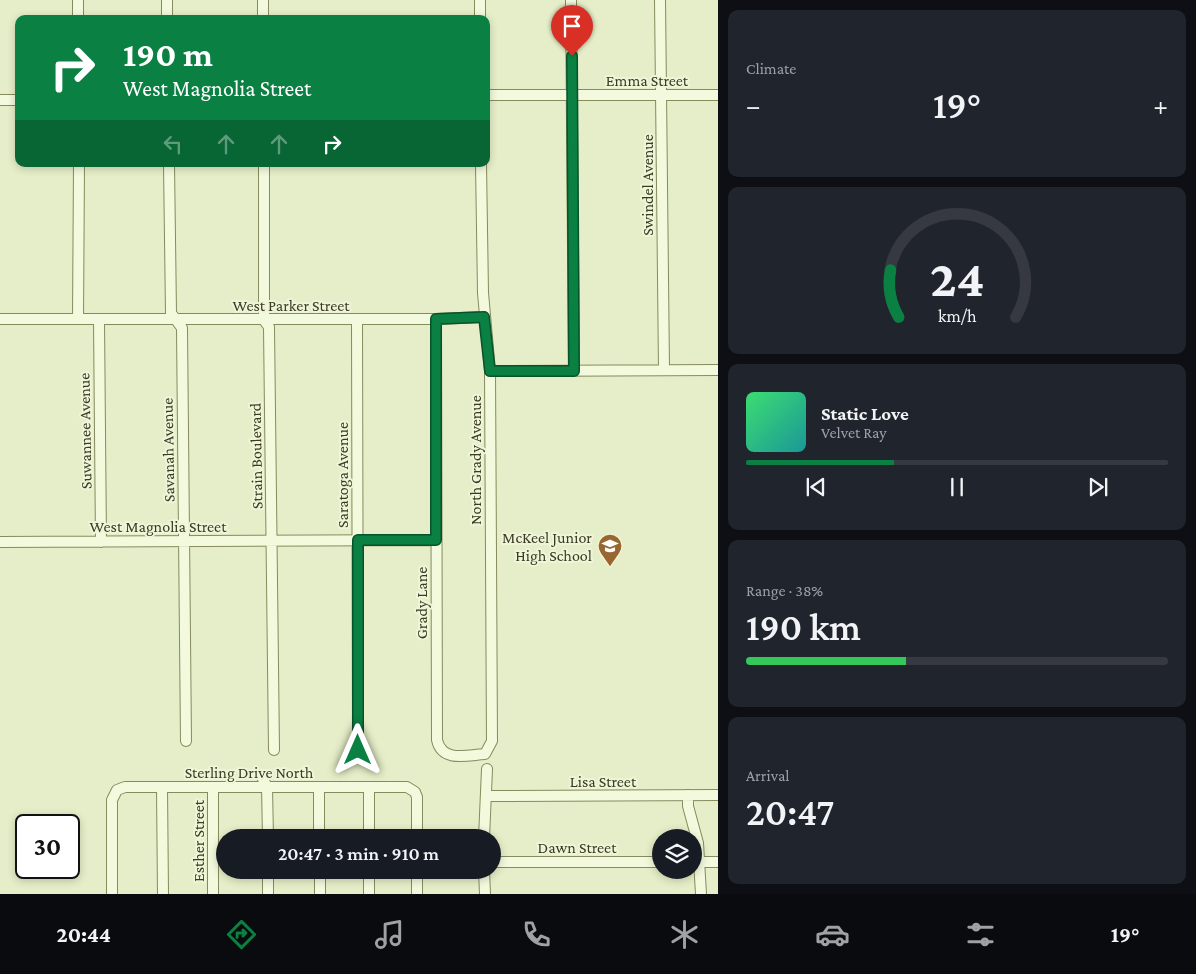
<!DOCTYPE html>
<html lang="en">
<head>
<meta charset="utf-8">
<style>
  body { margin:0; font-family:"Crimson Pro",serif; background:#20242c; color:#f1f3f6; height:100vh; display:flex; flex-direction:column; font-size:19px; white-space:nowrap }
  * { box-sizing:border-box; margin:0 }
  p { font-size:16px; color:#9ea1a6 }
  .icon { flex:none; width:28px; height:28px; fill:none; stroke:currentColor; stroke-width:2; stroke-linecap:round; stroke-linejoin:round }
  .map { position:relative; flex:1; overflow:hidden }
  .drawer { display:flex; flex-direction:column; gap:10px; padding:10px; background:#0d0f14; width:478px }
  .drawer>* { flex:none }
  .hud { position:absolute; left:15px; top:15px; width:475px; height:152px; border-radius:10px; box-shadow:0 2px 8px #0003; background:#0b8043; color:#fff; overflow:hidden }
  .fabs { position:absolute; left:652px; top:829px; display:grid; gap:10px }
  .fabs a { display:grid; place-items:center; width:50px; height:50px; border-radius:50%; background:#171b24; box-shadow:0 2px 8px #0003; font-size:25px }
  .speed { position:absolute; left:15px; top:814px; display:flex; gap:10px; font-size:25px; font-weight:700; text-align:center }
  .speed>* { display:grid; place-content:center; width:65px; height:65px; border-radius:50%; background:#171b24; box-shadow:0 2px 8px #0003; line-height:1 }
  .speed .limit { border:2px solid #111; border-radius:8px; background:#fff; color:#111 }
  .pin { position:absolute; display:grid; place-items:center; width:42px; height:42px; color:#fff; margin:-51px -21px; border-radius:50% 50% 50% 0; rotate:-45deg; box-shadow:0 0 5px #0007 }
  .pin .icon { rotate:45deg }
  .me { position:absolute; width:55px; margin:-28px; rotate:0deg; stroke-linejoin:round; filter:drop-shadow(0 0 4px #0008) }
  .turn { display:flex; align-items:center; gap:18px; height:105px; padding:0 25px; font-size:22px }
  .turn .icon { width:65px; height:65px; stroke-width:2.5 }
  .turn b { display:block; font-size:35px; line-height:42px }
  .lanes { display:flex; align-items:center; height:48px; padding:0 25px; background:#0003; justify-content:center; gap:25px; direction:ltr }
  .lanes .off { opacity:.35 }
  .big { font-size:38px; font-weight:600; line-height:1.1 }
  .drawer .tile { flex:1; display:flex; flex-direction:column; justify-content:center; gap:8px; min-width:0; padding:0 18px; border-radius:10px; background:#20242c }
  .drawer .dial { align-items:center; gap:0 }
  .dial svg { height:130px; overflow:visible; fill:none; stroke:#363941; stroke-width:7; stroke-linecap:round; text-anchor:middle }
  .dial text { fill:#f1f3f6; stroke:none }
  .song { display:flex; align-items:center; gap:15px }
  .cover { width:60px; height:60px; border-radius:8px; background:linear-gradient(135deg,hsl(140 70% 55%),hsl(180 70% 35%)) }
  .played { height:5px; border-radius:2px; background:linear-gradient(90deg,#0b8043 35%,#363941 35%) }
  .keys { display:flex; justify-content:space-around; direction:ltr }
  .heat { display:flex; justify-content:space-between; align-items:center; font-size:28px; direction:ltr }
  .charge { height:8px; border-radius:4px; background:linear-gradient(90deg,#34c759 38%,#363941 0) }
  .trip { position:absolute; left:216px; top:829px; width:285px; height:50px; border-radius:25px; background:#171b24; box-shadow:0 2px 8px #0003; font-weight:600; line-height:50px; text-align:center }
  .menu { display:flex; height:80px; justify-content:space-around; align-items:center; background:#090b0e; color:#9ea1a6 }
  .menu .icon { width:35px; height:35px }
  .menu .current { color:#0b8043 }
  .menu b { font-size:22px; color:#f1f3f6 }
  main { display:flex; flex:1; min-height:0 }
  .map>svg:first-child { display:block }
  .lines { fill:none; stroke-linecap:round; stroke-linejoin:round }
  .minor-casing { stroke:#878a5d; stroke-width:12 }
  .minor { stroke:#f2f9dc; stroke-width:10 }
  .route-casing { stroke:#07532c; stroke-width:12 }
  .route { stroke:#0b8043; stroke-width:9 }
  .labels { text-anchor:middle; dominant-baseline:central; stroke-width:4; stroke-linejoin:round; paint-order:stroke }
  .street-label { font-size:16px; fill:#3a3b21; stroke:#eef5d8 }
  .poi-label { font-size:16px; fill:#3a3b21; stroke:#eef5d8; text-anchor:end }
</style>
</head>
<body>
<main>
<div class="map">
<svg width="719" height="894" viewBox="0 0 719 894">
  <rect width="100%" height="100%" fill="#e5eec8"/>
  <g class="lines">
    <defs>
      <path id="minor" d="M 78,0 L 78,19
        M 167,0 L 167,19
        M 263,0 L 263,19
        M 480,0 L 480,19
        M 571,0 L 574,371
        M 660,0 L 664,370
        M 486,95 L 719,95
        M 0,100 L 19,100
        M 169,164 L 171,313 L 182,328 L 186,741
        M 264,164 L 264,320 L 269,327 L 274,750
        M 0,319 L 436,319 L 484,317
        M 78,319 L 79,164
        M 357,319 L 358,750
        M 436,319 L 437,740 C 442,763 468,755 485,754 L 492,741 L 490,371 L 483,293 L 481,164
        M 99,320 L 101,542
        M 490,371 L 719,370
        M 0,542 L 436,540
        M 262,777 L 267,787 L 268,838
        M 162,787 L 163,894
        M 213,787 L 213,894
        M 319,787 L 319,838
        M 369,787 L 369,838
        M 688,795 L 688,806 L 698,843 L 701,894
        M 487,796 L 719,795
        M 484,838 L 487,769
        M 492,862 L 661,862
        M 695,862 L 719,862
        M 268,870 L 268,894
        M 320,870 L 320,894
        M 369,870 L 369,894
        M 417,870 L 417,894
        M 484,870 L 485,894
        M 112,894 L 112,800 L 117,790 L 125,787 L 407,787 L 415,792 L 417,797 L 417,838"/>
    </defs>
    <!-- minor casing -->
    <use href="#minor" class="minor-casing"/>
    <!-- minor -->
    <use href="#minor" class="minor"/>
  </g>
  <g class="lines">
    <defs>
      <path id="route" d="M 358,750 L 358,540 L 436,540 L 436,319 L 484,317 L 490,371 L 574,371 L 572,56"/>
    </defs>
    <!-- route casing -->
    <use href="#route" class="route-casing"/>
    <!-- route -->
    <use href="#route" class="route"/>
  </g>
  <!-- icons -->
  <defs>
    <symbol id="school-pin" viewBox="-11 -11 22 30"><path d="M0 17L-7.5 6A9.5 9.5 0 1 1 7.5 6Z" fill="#98662e" stroke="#eef5d8"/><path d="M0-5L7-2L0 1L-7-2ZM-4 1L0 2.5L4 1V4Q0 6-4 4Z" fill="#fff"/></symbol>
  </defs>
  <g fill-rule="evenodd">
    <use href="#school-pin" x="596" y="532" width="28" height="38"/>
  </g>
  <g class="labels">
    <!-- street labels -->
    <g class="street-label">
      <text x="647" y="80">Emma Street</text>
      <text transform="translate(647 185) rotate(-90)">Swindel Avenue</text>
      <text x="291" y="305">West Parker Street</text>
      <text transform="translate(85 431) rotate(-91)">Suwannee Avenue</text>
      <text transform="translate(168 450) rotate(-91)">Savanah Avenue</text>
      <text transform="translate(256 456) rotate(-91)">Strain Boulevard</text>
      <text transform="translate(475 460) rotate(-90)">North Grady Avenue</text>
      <text transform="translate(342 475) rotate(-90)">Saratoga Avenue</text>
      <text x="158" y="526">West Magnolia Street</text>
      <text transform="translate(421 603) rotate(-90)">Grady Lane</text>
      <text x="249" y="772">Sterling Drive North</text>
      <text x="603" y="781">Lisa Street</text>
      <text transform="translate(198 841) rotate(-90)">Esther Street</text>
      <text x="577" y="847">Dawn Street</text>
    </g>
    <!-- poi labels -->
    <g class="poi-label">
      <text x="592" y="537">McKeel Junior<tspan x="592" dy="18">High School</tspan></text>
    </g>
  </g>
</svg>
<div class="fabs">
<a><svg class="icon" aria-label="layers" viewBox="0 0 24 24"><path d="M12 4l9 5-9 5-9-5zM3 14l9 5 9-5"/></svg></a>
</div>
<div class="speed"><div class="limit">30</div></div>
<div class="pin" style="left:572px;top:56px;background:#d93025"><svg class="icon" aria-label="arrive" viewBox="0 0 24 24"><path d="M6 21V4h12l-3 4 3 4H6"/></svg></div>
<svg class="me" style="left:358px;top:750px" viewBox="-20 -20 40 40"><path d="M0-17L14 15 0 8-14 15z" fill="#0b8043" stroke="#fff" stroke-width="4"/></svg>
<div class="trip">20:47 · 3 min · 910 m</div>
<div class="hud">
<div class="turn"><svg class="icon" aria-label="right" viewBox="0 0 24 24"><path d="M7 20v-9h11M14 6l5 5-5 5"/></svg><div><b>190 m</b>West Magnolia Street</div></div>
<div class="lanes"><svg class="icon off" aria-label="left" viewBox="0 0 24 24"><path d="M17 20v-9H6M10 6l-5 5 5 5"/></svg><svg class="icon off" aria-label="ahead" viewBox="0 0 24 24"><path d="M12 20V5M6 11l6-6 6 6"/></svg><svg class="icon off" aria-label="ahead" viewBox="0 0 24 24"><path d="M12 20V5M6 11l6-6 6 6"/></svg><svg class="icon" aria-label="right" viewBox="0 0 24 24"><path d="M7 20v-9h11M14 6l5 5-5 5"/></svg></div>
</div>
</div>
<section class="drawer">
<div class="tile"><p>Climate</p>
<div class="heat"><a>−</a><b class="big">19°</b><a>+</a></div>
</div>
<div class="tile dial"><svg viewBox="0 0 100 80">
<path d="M14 69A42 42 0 1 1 86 69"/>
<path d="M14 69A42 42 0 0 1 9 40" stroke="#0b8043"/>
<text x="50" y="56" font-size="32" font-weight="700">24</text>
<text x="50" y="72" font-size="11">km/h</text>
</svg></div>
<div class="tile">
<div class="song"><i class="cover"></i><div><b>Static Love</b><p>Velvet Ray</p></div></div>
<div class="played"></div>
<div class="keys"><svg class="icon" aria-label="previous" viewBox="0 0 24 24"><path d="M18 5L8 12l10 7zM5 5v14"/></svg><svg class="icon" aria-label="pause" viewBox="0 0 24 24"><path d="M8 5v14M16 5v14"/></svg><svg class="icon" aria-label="next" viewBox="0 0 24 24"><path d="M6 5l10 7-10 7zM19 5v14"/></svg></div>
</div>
<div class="tile"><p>Range · 38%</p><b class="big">190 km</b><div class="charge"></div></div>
<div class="tile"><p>Arrival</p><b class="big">20:47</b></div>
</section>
</main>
<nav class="menu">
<b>20:44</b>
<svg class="icon current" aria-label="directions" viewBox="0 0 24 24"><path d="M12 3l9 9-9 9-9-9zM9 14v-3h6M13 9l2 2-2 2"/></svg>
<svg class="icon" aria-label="music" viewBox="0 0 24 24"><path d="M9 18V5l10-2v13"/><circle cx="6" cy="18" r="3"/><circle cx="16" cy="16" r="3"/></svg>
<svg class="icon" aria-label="phone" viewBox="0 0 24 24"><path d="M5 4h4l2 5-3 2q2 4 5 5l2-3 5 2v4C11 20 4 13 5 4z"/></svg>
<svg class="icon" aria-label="climate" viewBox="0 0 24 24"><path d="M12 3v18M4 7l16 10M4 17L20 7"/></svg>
<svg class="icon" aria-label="car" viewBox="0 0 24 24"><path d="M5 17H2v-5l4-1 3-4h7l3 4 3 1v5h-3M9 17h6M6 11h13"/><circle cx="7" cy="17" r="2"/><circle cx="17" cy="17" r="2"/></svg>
<svg class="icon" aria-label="filters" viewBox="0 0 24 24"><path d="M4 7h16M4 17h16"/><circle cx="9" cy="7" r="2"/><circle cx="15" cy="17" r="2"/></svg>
<b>19°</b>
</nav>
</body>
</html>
